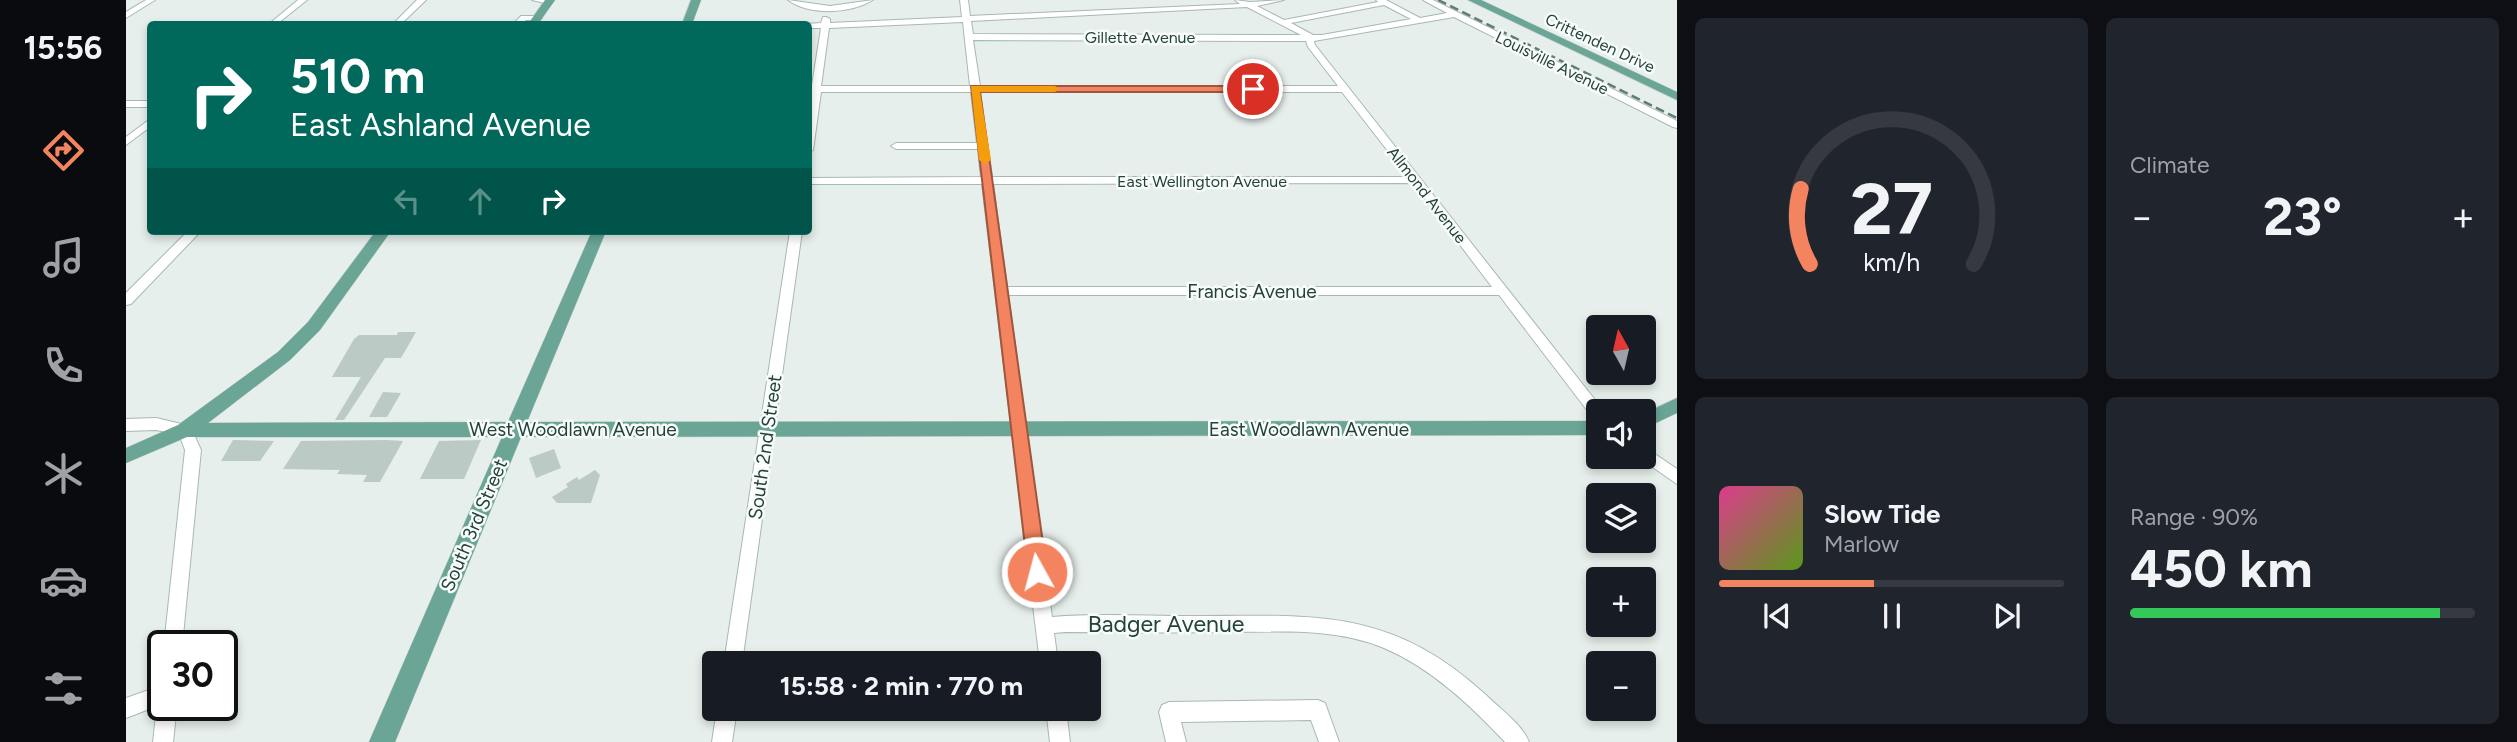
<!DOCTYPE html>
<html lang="en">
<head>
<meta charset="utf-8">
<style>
  body { margin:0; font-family:Figtree,sans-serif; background:#20242c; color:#f1f3f6; height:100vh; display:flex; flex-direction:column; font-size:26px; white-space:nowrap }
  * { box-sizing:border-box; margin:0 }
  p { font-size:23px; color:#9ea1a6 }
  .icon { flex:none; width:38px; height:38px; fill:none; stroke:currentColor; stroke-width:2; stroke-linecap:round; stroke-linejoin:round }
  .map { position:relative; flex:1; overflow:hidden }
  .details { display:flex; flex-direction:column; gap:18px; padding:18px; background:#0d0f14; width:840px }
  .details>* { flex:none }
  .hud { position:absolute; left:21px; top:21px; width:665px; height:214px; border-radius:7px; box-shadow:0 4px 10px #0003; background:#00695c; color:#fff; overflow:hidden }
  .needle { width:46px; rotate:352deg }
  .buttons { position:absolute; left:1460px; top:315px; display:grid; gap:14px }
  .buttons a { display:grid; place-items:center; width:70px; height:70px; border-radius:7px; background:#171b24; box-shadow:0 4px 10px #0003; font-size:35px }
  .speed { position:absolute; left:21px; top:630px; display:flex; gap:14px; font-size:35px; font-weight:700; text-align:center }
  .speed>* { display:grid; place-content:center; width:91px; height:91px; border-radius:50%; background:#171b24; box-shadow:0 4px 10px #0003; line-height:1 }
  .speed .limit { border:4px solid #111; border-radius:10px; background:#fff; color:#111 }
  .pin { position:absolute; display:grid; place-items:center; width:60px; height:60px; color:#fff; margin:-30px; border:4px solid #fff; border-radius:50%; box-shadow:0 2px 7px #0007 }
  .me { position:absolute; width:77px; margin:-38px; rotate:353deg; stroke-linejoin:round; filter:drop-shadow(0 0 5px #0008) }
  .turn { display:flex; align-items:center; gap:24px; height:147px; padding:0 28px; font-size:32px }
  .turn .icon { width:91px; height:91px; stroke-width:2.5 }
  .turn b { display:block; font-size:49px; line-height:60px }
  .lanes { display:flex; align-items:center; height:66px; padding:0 28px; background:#0003; justify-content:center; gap:35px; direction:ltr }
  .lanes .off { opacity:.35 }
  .big { font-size:52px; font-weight:700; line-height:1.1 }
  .details .card { flex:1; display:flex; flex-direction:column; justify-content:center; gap:10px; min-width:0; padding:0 24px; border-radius:10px; background:#20242c }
  .details .dial { align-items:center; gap:0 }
  .dial svg { height:182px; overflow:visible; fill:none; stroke:#363941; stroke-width:7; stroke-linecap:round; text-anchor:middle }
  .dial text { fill:#f1f3f6; stroke:none }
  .song { display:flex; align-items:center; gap:21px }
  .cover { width:84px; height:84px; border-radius:10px; background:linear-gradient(135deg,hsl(330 70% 55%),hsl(90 70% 35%)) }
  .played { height:7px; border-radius:4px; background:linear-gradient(90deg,#f4845f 45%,#363941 45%) }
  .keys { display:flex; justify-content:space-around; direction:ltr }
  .heat { display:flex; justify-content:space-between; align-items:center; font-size:38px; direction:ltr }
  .charge { height:10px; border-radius:5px; background:linear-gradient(90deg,#34c759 90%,#363941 0) }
  .details .tiles { flex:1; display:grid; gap:18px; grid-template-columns:repeat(2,1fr) }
  .trip { position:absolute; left:576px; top:651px; width:399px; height:70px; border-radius:7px; background:#171b24; box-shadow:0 4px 10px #0003; font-weight:700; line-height:70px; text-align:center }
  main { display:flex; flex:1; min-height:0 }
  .tab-bar { display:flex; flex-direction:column; width:126px; justify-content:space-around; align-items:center; background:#090b0e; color:#9ea1a6 }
  .tab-bar .icon { width:49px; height:49px }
  .tab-bar .active { color:#f4845f }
  .tab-bar b { font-size:32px; color:#f1f3f6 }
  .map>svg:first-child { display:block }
  .building { fill:#bbcac4 }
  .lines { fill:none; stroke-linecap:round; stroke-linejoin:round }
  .minor-casing { stroke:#a8b8b2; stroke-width:2 }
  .major-casing { stroke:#c2cac8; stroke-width:1 }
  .minor { fill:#fff; fill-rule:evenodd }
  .major { fill:#6aa596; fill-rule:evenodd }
  .rail { stroke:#5f7d75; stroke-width:2.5; stroke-dasharray:9 4.5; stroke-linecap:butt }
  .route { fill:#f4845f; stroke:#9f563e; stroke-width:2 }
  .slow { fill:#f59e0b }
  .labels { text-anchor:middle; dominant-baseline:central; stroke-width:5; stroke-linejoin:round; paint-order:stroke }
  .far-street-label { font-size:16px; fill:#24423a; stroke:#f7fbf9 }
  .street-label { font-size:19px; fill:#24423a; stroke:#f7fbf9 }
  .near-street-label { font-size:23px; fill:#24423a; stroke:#f7fbf9 }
</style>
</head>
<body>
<main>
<nav class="tab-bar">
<b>15:56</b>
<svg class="icon active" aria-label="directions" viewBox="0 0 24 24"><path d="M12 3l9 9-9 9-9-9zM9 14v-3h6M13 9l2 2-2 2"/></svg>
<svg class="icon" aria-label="music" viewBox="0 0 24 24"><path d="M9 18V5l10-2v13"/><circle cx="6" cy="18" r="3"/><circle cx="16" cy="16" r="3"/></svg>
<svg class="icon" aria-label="phone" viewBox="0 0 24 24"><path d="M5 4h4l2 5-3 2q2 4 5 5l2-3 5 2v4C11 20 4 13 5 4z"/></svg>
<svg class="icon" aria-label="climate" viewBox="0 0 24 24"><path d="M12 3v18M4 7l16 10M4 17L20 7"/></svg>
<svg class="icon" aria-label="car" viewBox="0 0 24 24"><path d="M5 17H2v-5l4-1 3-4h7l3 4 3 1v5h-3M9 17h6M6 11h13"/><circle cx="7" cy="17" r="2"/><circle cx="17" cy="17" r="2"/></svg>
<svg class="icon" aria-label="filters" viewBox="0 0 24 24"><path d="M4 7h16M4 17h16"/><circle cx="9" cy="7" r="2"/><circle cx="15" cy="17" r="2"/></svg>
</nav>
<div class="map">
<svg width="1551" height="742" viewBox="0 0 1551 742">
  <rect width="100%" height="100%" fill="#e6efeb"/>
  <!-- building -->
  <path class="building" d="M 272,332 L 290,332 L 275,358 L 259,358 L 218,420 L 209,420 L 235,377 L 206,377 L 228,339 L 233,335 L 271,335 Z
    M 257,392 L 275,393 L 261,417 L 243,417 Z
    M 107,440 L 148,441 L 134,461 L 95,461 Z
    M 355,440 L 338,479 L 294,479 L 313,441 Z
    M 175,441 L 261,440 L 277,441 L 254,482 L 237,482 L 241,475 L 211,474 L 214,470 L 157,469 Z
    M 428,449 L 435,468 L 410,478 L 403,458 Z
    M 469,470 L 474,475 L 465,503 L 431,503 L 426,497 L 442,487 L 440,484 L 451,477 L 453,480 Z"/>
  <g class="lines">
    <defs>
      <path id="minor" d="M 20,0 L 29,0 L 0,18 L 0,12 Z
        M 172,0 L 181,0 L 151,24 L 143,24 Z
        M 291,0 L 300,0 L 275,24 L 267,24 Z
        M 406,0 L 425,0 L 427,2 L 423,4 Z
        M 662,0 L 704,6 L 747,0 C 724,14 684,16 662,0 Z
        M 834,0 L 842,0 L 844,16 L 1114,4 L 1109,0 L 1124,2 L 1158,0 L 1131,6 L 1158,20 L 1252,2 L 1250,0 L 1260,0 L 1294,18 L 1321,13 L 1297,0 L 1307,0 L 1551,121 L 1551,128 L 1547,127 L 1328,17 L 1188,41 L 1189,45 L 1477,410 L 1472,411 L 1472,419 L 1467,418 L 1373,295 L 882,295 L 926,617 C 972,613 1019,616 1065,616 C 1187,616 1263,606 1360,695 C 1374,709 1396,724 1403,742 L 1379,742 C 1344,705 1305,668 1258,648 C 1208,627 1152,632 1099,632 C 1046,633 992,632 939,632 L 928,633 L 932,663 L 914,663 L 856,184 L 682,184 L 682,178 L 855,177 L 852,149 L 770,149 L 765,146 L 770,143 L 851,143 L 845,92 L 695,92 L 687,150 L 682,153 L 682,111 L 695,28 L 682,28 L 682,24 L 679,24 L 695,23 L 697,17 L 700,17 L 704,19 L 704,23 L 836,17 ZM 1258,5 L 1285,19 L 1196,35 L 1187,35 L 1165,23 ZM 1121,7 L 1175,35 L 847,34 L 845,21 ZM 837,22 L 844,86 L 695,86 L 703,28 ZM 847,40 L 1180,41 L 1182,47 L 1212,86 L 854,86 ZM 854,92 L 1216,92 L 1282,177 L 866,177 ZM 1287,183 L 1366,287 L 881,287 L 867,184 Z
        M 395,16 L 412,16 L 416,18 L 412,20 L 400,20 L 395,24 L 387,24 Z
        M 0,101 L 24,101 L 24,107 L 0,107 Z
        M 24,119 L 24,127 L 0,145 L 0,137 Z
        M 62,231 L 75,231 L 5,304 L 0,305 L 0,293 Z
        M 664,231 L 676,231 L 616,663 L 598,663 Z
        M 30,418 L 64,426 L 75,450 L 56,646 L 38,646 L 59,450 L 53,434 L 30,430 L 0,431 L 0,419 Z
        M 1517,446 L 1551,469 L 1551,484 L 1512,457 L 1517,457 Z
        M 37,685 L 37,705 L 51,705 L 47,742 L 27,742 L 31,706 L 0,718 L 0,698 Z
        M 1192,700 L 1199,703 L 1213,742 L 1193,742 L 1185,720 L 1055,722 L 1060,742 L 1040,742 L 1033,712 L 1036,705 L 1043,702 Z
        M 591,709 L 611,709 L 606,742 L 586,742 Z
        M 920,709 L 940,709 L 944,742 L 924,742 Z"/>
      <path id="major" d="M 419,0 L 429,0 L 412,24 L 402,24 Z
        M 565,0 L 575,0 L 566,24 L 556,24 Z
        M 1342,0 L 1355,0 L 1551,92 L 1551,100 Z
        M 250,231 L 265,231 L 194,330 L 164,360 L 82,423 L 382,422 L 466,231 L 480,231 L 401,422 L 1472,421 L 1472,435 L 395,437 L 269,742 L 243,742 L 376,437 L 61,437 L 0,463 L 0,448 L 52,425 L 152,352 L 182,322 Z
        M 1551,398 L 1551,413 L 1517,429 L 1517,414 Z"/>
    </defs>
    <!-- minor casing -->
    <use href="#minor" class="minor-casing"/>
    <!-- major casing -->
    <use href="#major" class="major-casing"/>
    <!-- minor -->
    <use href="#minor" class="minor"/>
    <!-- major -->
    <use href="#major" class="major"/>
    <!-- rail -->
    <path class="rail" d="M 1312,0 L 1551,118"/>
  </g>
  <!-- route -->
  <path class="route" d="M 845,86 L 1127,86 L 1133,89 L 1127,92 L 854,92 L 921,572 L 918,578 L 911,581 L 904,578 L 902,572 Z"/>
  <!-- slow -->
  <path class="slow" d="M 845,86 L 929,86 L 934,89 L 929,92 L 854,92 L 865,160 L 859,164 L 853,160 Z"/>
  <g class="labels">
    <!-- far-street labels -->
    <g class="far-street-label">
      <text x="1014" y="37">Gillette Avenue</text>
      <text transform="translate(1474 43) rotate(25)">Crittenden Drive</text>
      <text transform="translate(1426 63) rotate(26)">Louisville Avenue</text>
      <text x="1076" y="181">East Wellington Avenue</text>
      <text transform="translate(1301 195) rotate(52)">Allmond Avenue</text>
    </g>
    <!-- street labels -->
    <g class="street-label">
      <text x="1126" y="291">Francis Avenue</text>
      <text x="447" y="429">West Woodlawn Avenue</text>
      <text x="1183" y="429">East Woodlawn Avenue</text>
      <text transform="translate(639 447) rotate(-82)">South 2nd Street</text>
      <text transform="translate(348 525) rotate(-67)">South 3rd Street</text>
    </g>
    <!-- near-street labels -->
    <g class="near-street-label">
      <text x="1040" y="624">Badger Avenue</text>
    </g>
  </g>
</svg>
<div class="buttons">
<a><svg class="needle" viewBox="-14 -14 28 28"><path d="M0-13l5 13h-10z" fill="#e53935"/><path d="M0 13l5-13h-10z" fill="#9ea1a6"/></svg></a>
<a><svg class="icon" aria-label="sound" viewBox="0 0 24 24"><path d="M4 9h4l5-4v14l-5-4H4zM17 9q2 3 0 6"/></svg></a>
<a><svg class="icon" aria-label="layers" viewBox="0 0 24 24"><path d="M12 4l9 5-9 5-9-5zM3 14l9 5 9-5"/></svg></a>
<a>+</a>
<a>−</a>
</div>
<div class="speed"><div class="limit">30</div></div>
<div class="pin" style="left:1127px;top:89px;background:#d93025"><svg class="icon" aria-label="arrive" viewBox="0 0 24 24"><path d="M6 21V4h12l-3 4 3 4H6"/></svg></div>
<svg class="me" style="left:911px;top:572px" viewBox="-20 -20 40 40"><circle r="17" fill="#f4845f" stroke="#fff" stroke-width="3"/><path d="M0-11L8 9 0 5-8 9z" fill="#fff"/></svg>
<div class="trip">15:58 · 2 min · 770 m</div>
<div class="hud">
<div class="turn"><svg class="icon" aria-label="right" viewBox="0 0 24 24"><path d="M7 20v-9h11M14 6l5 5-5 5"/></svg><div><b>510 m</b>East Ashland Avenue</div></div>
<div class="lanes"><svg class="icon off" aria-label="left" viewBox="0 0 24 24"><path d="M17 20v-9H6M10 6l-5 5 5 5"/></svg><svg class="icon off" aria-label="ahead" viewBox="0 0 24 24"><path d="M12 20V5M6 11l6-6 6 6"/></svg><svg class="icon" aria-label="right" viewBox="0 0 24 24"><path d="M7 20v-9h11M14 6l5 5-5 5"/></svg></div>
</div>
</div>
<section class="details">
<div class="tiles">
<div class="card dial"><svg viewBox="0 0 100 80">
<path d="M14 69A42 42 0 1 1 86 69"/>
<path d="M14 69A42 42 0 0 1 10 36" stroke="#f4845f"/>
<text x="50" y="56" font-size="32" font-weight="700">27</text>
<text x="50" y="72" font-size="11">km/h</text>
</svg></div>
<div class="card"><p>Climate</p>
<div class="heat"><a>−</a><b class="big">23°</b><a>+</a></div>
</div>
<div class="card">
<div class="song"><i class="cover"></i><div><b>Slow Tide</b><p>Marlow</p></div></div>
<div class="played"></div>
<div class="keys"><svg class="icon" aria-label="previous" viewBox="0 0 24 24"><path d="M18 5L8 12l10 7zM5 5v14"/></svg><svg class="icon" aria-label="pause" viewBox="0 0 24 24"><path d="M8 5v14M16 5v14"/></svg><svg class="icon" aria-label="next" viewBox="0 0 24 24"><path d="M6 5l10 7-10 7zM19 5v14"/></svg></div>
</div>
<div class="card"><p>Range · 90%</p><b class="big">450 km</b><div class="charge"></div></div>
</div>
</section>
</main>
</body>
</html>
